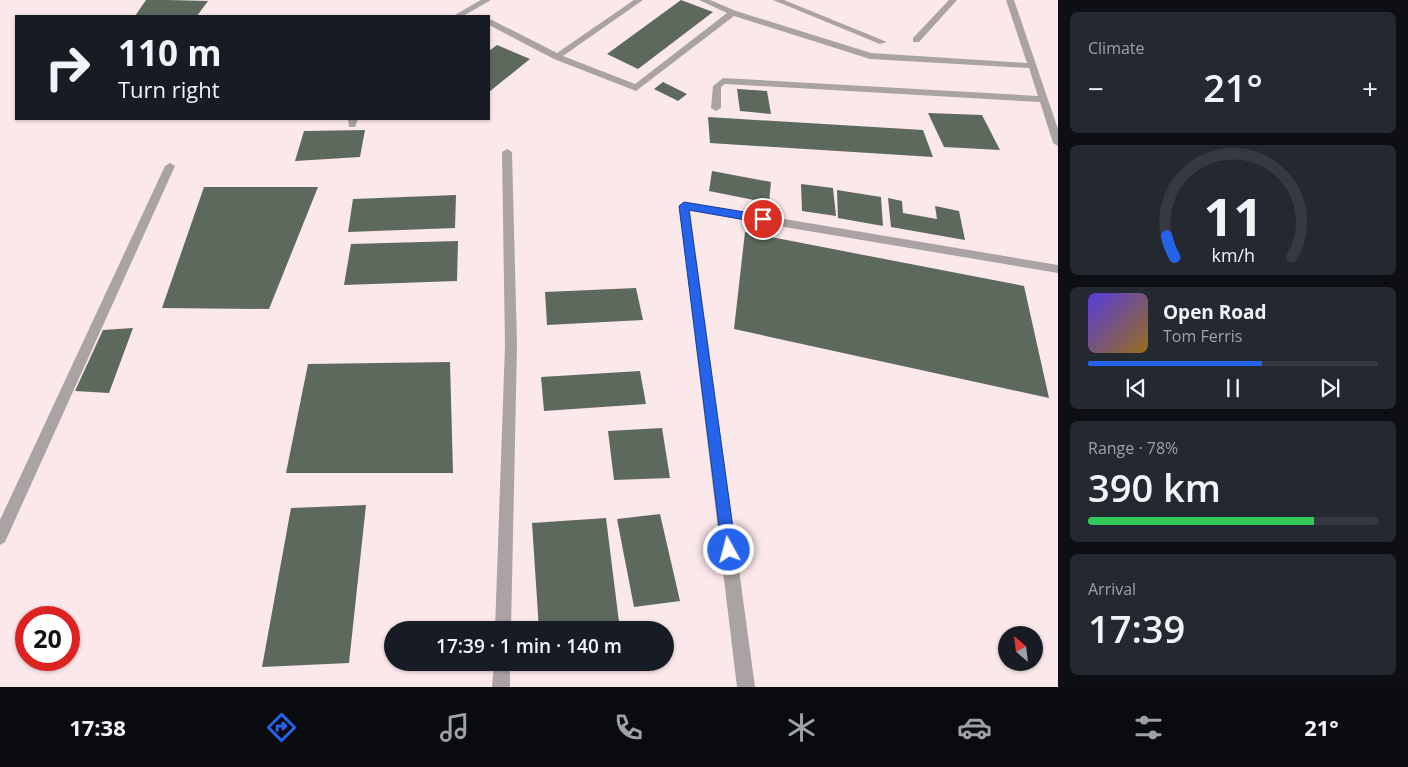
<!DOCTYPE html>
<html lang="en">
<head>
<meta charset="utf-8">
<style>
  body { margin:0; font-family:"Open Sans",sans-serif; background:#242831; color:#f1f3f6; height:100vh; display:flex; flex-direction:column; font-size:19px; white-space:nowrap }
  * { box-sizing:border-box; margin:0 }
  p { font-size:16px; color:#9ea1a6 }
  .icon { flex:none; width:28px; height:28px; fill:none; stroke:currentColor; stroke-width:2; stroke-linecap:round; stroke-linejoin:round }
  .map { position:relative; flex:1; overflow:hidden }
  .drawer { display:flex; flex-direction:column; gap:12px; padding:12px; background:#0d0f14; width:350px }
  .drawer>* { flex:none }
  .banner { position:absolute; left:15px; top:15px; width:475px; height:105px; border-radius:0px; box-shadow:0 1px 4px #0004; background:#171b24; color:#f1f3f6; overflow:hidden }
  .needle { width:32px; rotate:332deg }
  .fabs { position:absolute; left:998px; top:626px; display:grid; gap:10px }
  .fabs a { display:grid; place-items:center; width:45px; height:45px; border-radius:50%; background:#171b24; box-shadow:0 1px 4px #0004; font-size:25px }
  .speed { position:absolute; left:15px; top:606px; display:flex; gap:10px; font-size:25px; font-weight:700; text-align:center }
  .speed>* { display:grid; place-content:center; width:65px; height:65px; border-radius:50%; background:#171b24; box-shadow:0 1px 4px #0004; line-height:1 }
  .speed .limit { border:8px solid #d22; background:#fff; color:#111 }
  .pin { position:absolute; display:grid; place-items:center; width:42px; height:42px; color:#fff; margin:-21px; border:2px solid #fff; border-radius:50%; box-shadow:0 1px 5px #0007 }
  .me { position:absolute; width:55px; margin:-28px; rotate:353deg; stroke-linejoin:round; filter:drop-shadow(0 0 4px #0008) }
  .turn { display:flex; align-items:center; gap:18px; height:105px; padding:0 20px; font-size:22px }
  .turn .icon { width:65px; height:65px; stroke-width:2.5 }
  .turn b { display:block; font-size:35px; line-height:42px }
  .big { font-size:38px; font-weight:600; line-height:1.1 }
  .drawer .card { flex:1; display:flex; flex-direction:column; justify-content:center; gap:8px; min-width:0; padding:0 18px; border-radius:8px; background:#242831 }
  .drawer .dial { align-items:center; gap:0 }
  .dial svg { height:130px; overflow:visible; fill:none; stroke:#363941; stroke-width:7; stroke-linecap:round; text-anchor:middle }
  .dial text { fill:#f1f3f6; stroke:none }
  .song { display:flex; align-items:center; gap:15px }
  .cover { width:60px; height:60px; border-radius:8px; background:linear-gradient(135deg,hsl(250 70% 55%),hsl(40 70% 35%)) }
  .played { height:5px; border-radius:2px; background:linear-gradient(90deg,#2563eb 60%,#363941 60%) }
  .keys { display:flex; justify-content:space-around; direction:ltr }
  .heat { display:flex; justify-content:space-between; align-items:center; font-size:28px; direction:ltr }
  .charge { height:8px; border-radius:4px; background:linear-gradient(90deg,#34c759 78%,#363941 0) }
  .trip { position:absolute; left:384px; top:621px; width:290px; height:50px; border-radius:25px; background:#171b24; box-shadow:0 1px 4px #0004; font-weight:600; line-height:50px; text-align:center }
  .dock { display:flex; height:80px; justify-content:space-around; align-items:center; background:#090b0e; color:#9ea1a6 }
  .dock .icon { width:35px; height:35px }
  .dock .selected { color:#2563eb }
  .dock b { font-size:22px; color:#f1f3f6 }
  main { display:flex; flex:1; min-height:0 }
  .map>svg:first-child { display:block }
  .building { fill:#5e695d }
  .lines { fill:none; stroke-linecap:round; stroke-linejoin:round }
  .minor { fill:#aaa2a3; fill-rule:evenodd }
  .route { fill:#2563eb; stroke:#184099 }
</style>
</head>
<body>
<main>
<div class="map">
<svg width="1058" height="687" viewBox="0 0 1058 687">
  <rect width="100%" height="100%" fill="#fbe8ea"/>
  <!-- building -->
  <path class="building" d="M 146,0 L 167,0 L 208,1 L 197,16 L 135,16 Z
    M 681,0 L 713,12 L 638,69 L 607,54 Z
    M 497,45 L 530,59 L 489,92 L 489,51 Z
    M 663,82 L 687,94 L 678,101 L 654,89 Z
    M 737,89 L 767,91 L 771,114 L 740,111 Z
    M 928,113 L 982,115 L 1000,150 L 944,147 Z
    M 708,117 L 923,130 L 933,157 L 710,143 Z
    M 365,130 L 360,157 L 295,161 L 304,131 Z
    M 712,171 L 771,182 L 769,203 L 709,191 Z
    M 801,184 L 833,188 L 836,216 L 802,211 Z
    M 204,187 L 318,187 L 269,309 L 162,308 Z
    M 837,190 L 881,197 L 883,226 L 838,218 Z
    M 456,195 L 455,228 L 348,232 L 353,199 Z
    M 888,198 L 902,201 L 903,213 L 937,219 L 935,206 L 959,211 L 965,240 L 891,227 Z
    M 745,232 L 1024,286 L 1049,398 L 734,329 Z
    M 458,241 L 457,281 L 344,285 L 351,244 Z
    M 636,288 L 643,320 L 547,325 L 545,292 Z
    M 133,328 L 109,393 L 75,391 L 103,330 Z
    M 450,362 L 453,473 L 286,473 L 308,364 Z
    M 640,371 L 646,404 L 544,411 L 541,377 Z
    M 662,428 L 670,478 L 614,480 L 608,431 Z
    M 366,505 L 349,663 L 262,667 L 291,508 Z
    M 660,514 L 680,601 L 634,607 L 617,519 Z
    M 606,518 L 620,630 L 539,630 L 532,523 Z"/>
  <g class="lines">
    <!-- minor -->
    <path class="minor" d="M 481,0 L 491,0 L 463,16 L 453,16 Z
      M 634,0 L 643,0 L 563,56 L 635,84 L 727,13 L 699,0 L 710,0 L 736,11 L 871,53 L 1027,63 L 1006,0 L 1014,0 L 1058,129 L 1058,146 L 1053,143 L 1040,102 L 725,84 L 721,87 L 721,108 L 716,111 L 711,108 L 713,86 L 723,78 L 1038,96 L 1029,68 L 870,59 L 734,16 L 636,91 L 554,59 L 489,25 L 489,20 L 492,20 L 557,53 Z
      M 773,0 L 784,0 L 887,42 L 880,44 Z
      M 949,0 L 957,0 L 919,42 L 913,42 L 913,38 Z
      M 348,119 L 358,119 L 355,127 L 349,127 Z
      M 507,149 L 512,152 L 517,345 L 511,630 L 495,630 L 505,345 L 502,152 Z
      M 170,163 L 175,166 L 5,542 L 0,545 L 0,520 L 165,166 Z
      M 684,202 L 1058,265 L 1058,273 L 690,211 L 755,687 L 737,687 L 679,206 Z
      M 494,662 L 510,662 L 510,687 L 492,687 Z"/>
  </g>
  <!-- route -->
  <path class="route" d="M 684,202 L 763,215 L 768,219 L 763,223 L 689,210 L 736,550 L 734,555 L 729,557 L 724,555 L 722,550 L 679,206 Z"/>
</svg>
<div class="fabs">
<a><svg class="needle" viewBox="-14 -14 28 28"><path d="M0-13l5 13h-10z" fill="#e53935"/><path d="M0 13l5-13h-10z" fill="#9ea1a6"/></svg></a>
</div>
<div class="speed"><div class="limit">20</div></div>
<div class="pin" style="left:763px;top:219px;background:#d93025"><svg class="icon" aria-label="arrive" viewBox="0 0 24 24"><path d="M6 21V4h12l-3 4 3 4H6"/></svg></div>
<svg class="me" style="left:729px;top:550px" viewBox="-20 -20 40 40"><circle r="17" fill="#2563eb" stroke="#fff" stroke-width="3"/><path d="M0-11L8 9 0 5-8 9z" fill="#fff"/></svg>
<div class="trip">17:39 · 1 min · 140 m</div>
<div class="banner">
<div class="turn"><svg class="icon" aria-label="right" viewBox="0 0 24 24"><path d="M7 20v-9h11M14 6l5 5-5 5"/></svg><div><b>110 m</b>Turn right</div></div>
</div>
</div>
<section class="drawer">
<div class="card"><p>Climate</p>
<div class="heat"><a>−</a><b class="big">21°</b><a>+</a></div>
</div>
<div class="card dial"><svg viewBox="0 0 100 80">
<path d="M14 69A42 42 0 1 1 86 69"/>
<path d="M14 69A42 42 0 0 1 9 56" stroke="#2563eb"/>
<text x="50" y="56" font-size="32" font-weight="700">11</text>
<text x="50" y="72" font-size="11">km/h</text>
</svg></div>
<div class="card">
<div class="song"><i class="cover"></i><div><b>Open Road</b><p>Tom Ferris</p></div></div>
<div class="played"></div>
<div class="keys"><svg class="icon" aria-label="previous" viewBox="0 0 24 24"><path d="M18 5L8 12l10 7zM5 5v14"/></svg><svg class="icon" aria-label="pause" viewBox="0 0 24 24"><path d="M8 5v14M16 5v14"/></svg><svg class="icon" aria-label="next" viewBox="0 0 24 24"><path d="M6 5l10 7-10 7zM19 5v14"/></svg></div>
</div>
<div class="card"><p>Range · 78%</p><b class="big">390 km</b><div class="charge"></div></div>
<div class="card"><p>Arrival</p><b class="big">17:39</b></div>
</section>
</main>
<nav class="dock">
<b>17:38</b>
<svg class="icon selected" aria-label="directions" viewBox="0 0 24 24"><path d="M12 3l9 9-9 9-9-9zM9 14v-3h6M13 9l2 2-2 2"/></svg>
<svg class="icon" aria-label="music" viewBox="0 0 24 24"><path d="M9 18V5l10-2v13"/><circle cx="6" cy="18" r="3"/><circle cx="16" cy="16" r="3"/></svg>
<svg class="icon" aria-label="phone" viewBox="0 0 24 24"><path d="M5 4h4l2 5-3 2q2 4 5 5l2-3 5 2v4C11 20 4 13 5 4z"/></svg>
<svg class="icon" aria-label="climate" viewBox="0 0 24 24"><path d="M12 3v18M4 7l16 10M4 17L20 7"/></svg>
<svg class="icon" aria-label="car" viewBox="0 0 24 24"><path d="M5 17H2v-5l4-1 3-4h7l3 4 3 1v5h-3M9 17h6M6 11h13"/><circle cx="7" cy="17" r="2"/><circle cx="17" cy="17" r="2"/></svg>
<svg class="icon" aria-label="filters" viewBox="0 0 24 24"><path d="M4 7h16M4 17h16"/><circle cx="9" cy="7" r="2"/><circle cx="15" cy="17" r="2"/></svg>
<b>21°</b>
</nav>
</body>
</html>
